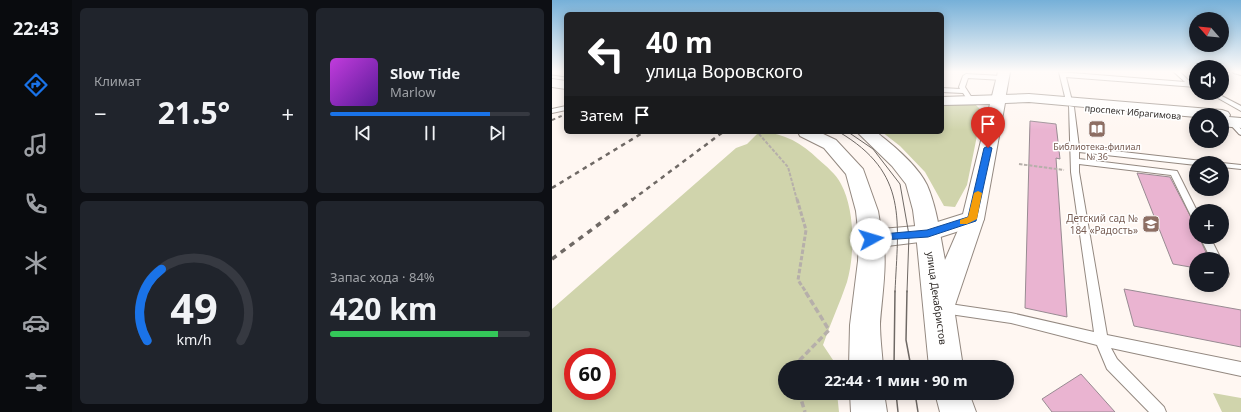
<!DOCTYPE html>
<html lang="ru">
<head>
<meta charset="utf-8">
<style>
  body { margin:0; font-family:"Noto Sans",sans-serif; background:#20242c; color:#f1f3f6; height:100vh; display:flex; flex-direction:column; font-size:15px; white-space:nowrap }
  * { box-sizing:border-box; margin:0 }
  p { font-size:13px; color:#9ea1a6 }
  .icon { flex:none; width:22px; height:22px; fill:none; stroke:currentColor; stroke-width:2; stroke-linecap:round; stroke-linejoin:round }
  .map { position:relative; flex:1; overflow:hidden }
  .sheet { display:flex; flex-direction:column; gap:8px; padding:8px; background:#0d0f14; width:480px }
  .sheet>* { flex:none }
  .hud { position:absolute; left:12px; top:12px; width:380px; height:122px; border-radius:6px; box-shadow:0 2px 10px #0003; background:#202124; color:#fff; overflow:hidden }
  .needle { width:26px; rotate:297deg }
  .fabs { position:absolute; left:637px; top:12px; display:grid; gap:8px }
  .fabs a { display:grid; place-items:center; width:40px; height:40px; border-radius:50%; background:#171b24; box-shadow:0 2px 10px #0003; font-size:20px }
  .speed { position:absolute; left:12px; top:348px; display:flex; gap:8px; font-size:20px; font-weight:700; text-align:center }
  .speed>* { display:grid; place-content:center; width:52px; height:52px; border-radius:50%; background:#171b24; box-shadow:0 2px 10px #0003; line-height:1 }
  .speed .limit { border:6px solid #d22; background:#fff; color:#111 }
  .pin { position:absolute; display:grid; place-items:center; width:34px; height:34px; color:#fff; margin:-41px -17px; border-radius:50% 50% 50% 0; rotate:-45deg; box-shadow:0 0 4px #0007 }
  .pin .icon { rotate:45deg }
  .me { position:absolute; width:44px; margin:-22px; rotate:84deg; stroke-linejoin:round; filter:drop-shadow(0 0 3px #0008) }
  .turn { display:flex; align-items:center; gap:14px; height:84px; padding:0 16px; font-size:18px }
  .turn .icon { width:52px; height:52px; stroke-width:2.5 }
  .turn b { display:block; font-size:28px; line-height:34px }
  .then { display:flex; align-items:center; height:38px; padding:0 16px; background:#0003; gap:8px; font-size:15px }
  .big { font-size:30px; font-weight:700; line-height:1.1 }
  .sheet .card { flex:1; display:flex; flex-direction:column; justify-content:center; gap:6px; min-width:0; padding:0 14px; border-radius:6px; background:#20242c }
  .sheet .dial { align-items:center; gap:0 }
  .dial svg { height:104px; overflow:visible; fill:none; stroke:#363941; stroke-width:7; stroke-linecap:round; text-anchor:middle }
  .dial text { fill:#f1f3f6; stroke:none }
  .song { display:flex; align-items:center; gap:12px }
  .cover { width:48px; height:48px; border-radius:6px; background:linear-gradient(135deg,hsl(290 70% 55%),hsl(270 70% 35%)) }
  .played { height:4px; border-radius:2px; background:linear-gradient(90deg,#1a73e8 80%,#363941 80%) }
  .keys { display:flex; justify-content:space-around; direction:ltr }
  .heat { display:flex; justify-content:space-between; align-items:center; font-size:22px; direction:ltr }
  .charge { height:6px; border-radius:3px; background:linear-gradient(90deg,#34c759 84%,#363941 0) }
  .sheet .tiles { flex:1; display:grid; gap:8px; grid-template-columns:repeat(2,1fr) }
  .trip { position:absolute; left:226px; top:360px; width:236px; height:40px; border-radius:20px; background:#171b24; box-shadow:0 2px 10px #0003; font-weight:700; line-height:40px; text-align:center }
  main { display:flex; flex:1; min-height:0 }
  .dock { display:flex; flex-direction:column; width:72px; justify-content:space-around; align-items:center; background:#090b0e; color:#9ea1a6 }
  .dock .icon { width:28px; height:28px }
  .dock .active { color:#1a73e8 }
  .dock b { font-size:18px; color:#f1f3f6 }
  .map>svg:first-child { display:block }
  .green { fill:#d0d4ac; fill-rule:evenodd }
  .building { fill:#eab4d1; stroke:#988b92 }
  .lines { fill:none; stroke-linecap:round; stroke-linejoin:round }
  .service-casing { stroke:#948981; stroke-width:2 }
  .tertiary-casing { stroke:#948981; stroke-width:2 }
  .secondary-casing { stroke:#948981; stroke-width:2 }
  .primary-casing { stroke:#948981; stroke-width:2 }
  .path-far2 { stroke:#b6afaa; stroke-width:2; stroke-dasharray:3.5 1.5; stroke-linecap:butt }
  .path-far1 { stroke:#b6afaa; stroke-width:3; stroke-dasharray:4.5 2; stroke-linecap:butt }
  .path { stroke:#b6afaa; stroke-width:3.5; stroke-dasharray:6 3; stroke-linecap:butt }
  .service { fill:#fff; fill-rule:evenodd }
  .tertiary { fill:#fff; fill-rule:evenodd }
  .secondary { fill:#fff; fill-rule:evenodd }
  .primary { fill:#fff; fill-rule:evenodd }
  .tram-far1 { stroke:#6f6965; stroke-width:1 }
  .tram { stroke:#6f6965; stroke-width:1.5 }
  .rail-far2 { stroke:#6f6965; stroke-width:2; stroke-dasharray:3.5 3.5; stroke-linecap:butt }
  .rail-far1 { stroke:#6f6965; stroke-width:2.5; stroke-dasharray:4.5 4.5; stroke-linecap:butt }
  .rail { stroke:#6f6965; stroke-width:3.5; stroke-dasharray:5.5 5.5; stroke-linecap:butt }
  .route { fill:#1a73e8; stroke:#114b97 }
  .slow { fill:#f59e0b }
  .labels { text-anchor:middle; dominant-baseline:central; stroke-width:3; stroke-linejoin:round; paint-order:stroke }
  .far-street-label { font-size:9px; fill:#312c29; stroke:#fff }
  .far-education-label { font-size:9px; fill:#785e54; stroke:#fff }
  .education-label { font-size:10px; fill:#785e54; stroke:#fff; text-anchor:end }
  .street-label { font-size:10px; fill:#312c29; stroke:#fff }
</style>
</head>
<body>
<main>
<nav class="dock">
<b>22:43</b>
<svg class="icon active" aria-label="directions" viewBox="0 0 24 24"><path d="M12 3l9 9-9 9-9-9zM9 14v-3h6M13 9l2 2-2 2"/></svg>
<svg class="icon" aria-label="music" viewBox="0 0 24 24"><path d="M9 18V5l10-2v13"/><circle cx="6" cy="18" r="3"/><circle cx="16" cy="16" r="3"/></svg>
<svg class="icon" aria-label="phone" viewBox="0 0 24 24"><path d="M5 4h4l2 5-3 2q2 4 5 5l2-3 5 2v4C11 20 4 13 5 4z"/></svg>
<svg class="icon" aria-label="climate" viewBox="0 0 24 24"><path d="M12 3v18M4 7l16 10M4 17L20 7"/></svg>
<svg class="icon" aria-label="car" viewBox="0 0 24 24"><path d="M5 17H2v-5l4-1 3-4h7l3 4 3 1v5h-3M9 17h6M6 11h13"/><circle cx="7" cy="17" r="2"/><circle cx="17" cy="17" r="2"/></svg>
<svg class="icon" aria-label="filters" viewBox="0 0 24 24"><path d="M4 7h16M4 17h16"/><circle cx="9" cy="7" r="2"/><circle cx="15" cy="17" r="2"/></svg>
</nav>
<section class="sheet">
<div class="tiles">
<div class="card"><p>Климат</p>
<div class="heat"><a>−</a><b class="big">21.5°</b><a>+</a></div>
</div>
<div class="card">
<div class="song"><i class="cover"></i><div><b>Slow Tide</b><p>Marlow</p></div></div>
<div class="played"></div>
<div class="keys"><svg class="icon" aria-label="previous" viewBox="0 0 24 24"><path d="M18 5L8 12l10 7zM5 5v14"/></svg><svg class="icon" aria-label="pause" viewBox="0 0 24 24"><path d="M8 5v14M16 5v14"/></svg><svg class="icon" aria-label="next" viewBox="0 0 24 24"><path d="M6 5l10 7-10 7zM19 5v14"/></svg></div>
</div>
<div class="card dial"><svg viewBox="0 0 100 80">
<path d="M14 69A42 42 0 1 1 86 69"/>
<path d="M14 69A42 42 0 0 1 25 14" stroke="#1a73e8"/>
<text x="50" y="56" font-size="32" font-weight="700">49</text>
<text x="50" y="72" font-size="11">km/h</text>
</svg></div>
<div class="card"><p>Запас хода · 84%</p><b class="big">420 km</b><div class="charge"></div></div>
</div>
</section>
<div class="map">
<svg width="689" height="412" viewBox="0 0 689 412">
  <rect width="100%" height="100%" fill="#fff7f2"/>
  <!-- green -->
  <path class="green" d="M 423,104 L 430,111 L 415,185 L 403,207 L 392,206 L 373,172 L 348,146 L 330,132 L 390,132 L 390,105 Z
    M 207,132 C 230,132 250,143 266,159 C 274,166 284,174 289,184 C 303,210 303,254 295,282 C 288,303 278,324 271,345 L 281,360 L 282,367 L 233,367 L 233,393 L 285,393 L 287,412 L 0,412 L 0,309 L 184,148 L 195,144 ZM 21,357 L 55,357 L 55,391 L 21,391 Z
    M 661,393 L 689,398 L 689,412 L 670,412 Z"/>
  <!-- building -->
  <path class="building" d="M 478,121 L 504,124 L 508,159 L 504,158 L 515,317 L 473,308 Z
    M 585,173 L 618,177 L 644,227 L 644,237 L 647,237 L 657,259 L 644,259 L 644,268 L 621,264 Z
    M 572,289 L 689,310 L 689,347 L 582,326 Z
    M 529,374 L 563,412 L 500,412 L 490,399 Z"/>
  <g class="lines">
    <defs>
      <path id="service" d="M 507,72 L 633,82 L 622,72 L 628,72 L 636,80 L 644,83 L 644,87 L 514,77 L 520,101 L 517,103 L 514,101 Z
        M 681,72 L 689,72 L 689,75 L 682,73 Z
        M 414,74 L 451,76 L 454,78 L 451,80 L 416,78 L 413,87 L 422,101 L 419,103 L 417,102 L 411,93 L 390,92 L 390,88 L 408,89 L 407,87 L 411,76 Z
        M 657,93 L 664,93 L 689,106 L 689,111 Z
        M 14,106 L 14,110 L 0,113 L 0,109 Z
        M 517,106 L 522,107 L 527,147 L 650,161 L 654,163 L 644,163 L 644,165 L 527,152 L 527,159 L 625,171 L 645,211 L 644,211 L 644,221 L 641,220 L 619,175 L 527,164 L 527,172 L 555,335 L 689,362 L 689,376 L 559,348 L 565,359 L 612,407 L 614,412 L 597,412 L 555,369 L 545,345 L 459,323 L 391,313 L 387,312 L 385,308 L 387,304 L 391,303 L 459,313 L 542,332 L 519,172 Z
        M 679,120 L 689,129 L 689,135 L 687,134 L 676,122 Z
        M 669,163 L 670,163 L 689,165 L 689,169 L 670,167 L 670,163 Z
        M 648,237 L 658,237 L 669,259 L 659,259 Z
        M 670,266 L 674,267 L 677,274 L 676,277 L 670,278 Z"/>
      <path id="tertiary" d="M 446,72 L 458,72 L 453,100 L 451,103 L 441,103 L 439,100 Z"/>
      <path id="secondary" d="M 305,132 L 324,132 C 340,144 366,166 375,185 C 385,208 388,235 393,260 L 413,214 L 421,211 L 429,214 L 432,219 L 402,308 L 411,367 L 377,367 L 364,233 L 361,210 L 354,184 L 340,166 Z
        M 319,230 L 328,233 C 338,250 329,302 328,324 C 328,338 330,353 331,367 L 297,367 L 298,325 L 306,261 L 307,239 L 310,233 Z
        M 298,393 L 332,393 L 335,412 L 299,412 Z
        M 383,393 L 417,393 L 424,412 L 388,412 Z"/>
      <path id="primary" d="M 0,79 L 14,81 L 14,89 L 0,87 Z
        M 477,94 L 670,110 L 676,112 L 678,115 L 677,117 L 689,118 L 689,128 L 670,126 L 670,115 L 644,115 L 644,117 L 477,102 L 453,103 L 432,219 L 429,224 L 376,241 L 319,248 L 310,245 L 307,239 L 304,211 L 294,174 L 272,148 L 248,136 L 246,132 L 267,132 L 284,140 L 311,169 L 326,211 L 329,229 L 376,225 L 411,214 L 438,104 L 390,105 L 390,97 Z"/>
    </defs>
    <!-- service casing -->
    <use href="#service" class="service-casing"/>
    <!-- tertiary casing -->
    <use href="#tertiary" class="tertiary-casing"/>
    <!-- secondary casing -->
    <use href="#secondary" class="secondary-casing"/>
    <!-- primary casing -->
    <use href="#primary" class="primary-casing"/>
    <!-- path-far2 -->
    <path class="path-far2" d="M 207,134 L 236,167 L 245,200
      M 467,164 L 512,170"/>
    <!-- path-far1 -->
    <path class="path-far1" d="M 245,199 L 254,230 L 246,280 L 254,292"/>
    <!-- path -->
    <path class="path" d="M 241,367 L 277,330 L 253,291
      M 247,393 L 253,412"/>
    <!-- service -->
    <use href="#service" class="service"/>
    <!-- tertiary -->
    <use href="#tertiary" class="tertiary"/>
    <!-- secondary -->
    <use href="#secondary" class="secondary"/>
    <!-- primary -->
    <use href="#primary" class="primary"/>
    <!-- tram-far1 -->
    <path class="tram-far1" d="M 0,75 L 14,77
      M 287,132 C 357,173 346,221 343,292
      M 296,132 L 321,149 L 348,184 L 357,235 L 355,292"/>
    <!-- tram -->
    <path class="tram" d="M 355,291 L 354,340 L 359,367
      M 342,367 L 343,291
      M 344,393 L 346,412
      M 363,393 L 366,412"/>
    <!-- rail-far2 -->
    <path class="rail-far2" d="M 0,120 L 14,114"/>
    <!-- rail-far1 -->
    <path class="rail-far1" d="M 0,188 L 92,132
      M 80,200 L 171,132"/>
    <!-- rail -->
    <path class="rail" d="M 0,259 L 81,199"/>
  </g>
  <!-- sky -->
  <linearGradient id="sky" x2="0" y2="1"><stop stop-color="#76b0d8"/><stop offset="0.55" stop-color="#fffbf9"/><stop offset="1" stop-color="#fffbf9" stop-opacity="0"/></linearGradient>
  <rect width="689" height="130" fill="url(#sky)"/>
  <!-- route -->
  <path class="route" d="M 436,146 L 440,148 L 424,221 L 376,237 L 315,241 L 314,239 L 319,235 L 375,230 L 416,217 L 432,148 Z"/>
  <!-- slow -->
  <path class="slow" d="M 426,191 L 430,193 L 425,219 L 415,224 L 408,224 L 408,220 L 416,217 L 422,193 Z"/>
  <!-- icons -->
  <defs>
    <symbol id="library-square" viewBox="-11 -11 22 22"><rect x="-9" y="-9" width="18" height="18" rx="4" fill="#8d6e63" stroke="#fff"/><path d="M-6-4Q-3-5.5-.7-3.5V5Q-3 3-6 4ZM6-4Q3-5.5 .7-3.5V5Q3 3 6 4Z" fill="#fff"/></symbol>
    <symbol id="school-square" viewBox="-11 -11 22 22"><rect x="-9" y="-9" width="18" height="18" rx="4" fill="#8d6e63" stroke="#fff"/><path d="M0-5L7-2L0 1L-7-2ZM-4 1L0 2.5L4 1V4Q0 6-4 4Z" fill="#fff"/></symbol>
  </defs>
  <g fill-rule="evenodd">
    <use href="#library-square" x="535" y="119" width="20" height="20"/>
    <use href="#school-square" x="589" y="214" width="20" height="20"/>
  </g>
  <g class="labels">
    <!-- far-street labels -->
    <g class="far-street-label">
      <text transform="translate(581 112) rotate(5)">проспект Ибрагимова</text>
    </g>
    <!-- far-education labels -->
    <g class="far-education-label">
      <text x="545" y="146">Библиотека-филиал<tspan x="545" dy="10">№ 36</tspan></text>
    </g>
    <!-- education labels -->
    <g class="education-label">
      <text x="586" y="218">Детский сад №<tspan x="586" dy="12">184 «Радость»</tspan></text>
    </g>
    <!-- street labels -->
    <g class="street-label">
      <text transform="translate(385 298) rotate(82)">улица Декабристов</text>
    </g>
  </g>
</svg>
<div class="fabs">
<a><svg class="needle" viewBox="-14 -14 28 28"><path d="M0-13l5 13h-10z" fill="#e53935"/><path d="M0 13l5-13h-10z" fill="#9ea1a6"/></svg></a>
<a><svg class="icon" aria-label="sound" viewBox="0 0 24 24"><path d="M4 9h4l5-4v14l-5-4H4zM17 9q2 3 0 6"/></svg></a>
<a><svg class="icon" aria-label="search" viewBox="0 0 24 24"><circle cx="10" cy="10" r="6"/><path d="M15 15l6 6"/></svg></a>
<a><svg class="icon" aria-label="layers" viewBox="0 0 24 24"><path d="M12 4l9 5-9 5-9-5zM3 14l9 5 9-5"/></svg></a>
<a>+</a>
<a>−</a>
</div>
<div class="speed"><div class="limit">60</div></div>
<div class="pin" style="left:436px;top:148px;background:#d93025"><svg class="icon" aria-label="arrive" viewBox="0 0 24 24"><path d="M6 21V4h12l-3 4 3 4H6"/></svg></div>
<svg class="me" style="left:319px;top:239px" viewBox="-20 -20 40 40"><circle r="19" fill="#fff"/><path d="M0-13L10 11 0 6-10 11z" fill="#1a73e8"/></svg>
<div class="trip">22:44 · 1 мин · 90 m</div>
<div class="hud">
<div class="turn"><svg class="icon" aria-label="left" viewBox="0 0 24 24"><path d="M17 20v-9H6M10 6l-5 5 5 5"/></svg><div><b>40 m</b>улица Воровского</div></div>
<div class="then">Затем<svg class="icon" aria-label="arrive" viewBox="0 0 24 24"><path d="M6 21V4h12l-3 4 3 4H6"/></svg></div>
</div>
</div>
</main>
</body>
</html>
